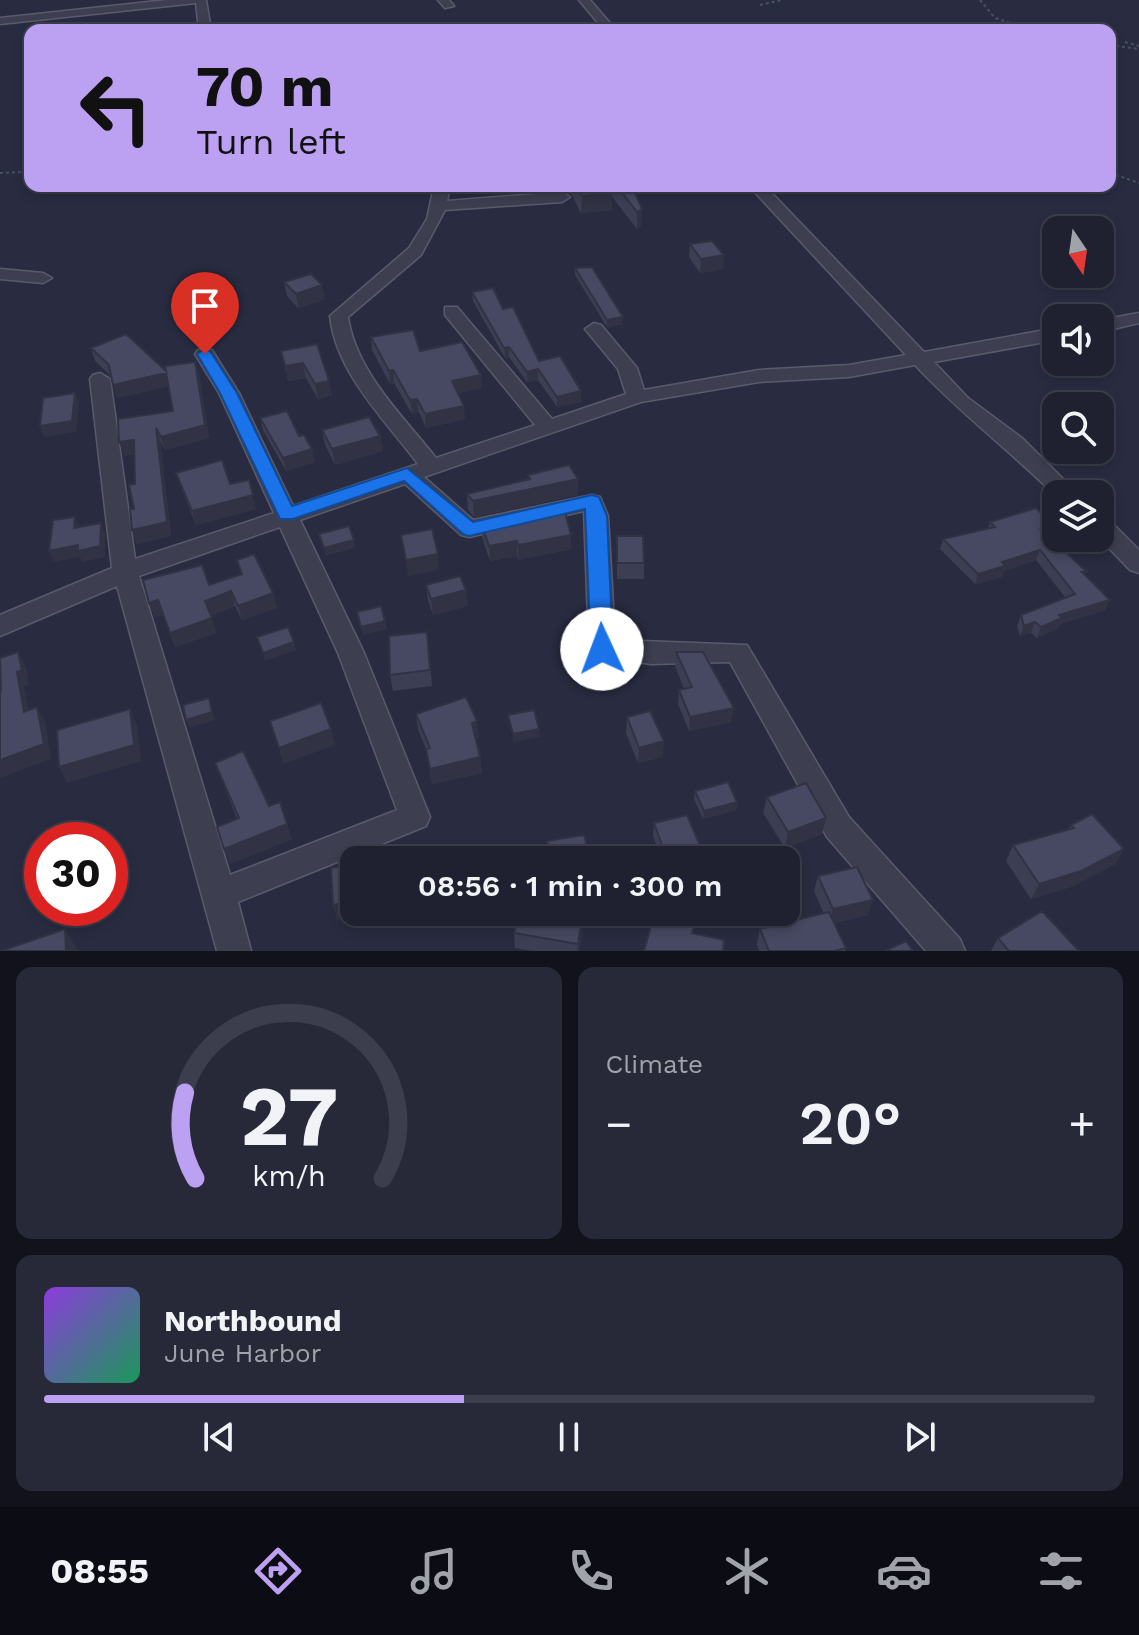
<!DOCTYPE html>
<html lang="en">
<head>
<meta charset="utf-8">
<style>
  body { margin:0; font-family:"Work Sans",sans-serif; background:#272939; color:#f1f3f6; height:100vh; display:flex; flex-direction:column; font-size:30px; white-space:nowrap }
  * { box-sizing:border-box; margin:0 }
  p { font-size:26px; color:#a1a3ab }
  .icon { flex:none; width:44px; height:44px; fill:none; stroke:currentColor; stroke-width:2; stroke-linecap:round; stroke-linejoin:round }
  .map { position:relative; height:951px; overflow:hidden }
  .drawer { display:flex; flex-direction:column; gap:16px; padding:16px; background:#11121b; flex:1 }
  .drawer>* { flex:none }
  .banner { position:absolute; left:24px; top:24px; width:1092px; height:168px; border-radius:16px; box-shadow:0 4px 12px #0003,0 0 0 2px #3c3e4d; background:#bca0f2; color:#111; overflow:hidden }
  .needle { width:52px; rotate:167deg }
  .controls { position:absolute; left:1042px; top:216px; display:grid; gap:16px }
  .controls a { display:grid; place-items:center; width:72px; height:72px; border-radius:16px; background:#1f2131; box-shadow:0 4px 12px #0003,0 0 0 2px #3c3e4d; font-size:40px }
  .speed { position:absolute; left:24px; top:822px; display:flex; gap:16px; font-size:40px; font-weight:700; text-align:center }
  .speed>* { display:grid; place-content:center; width:104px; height:104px; border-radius:50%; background:#1f2131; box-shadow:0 4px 12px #0003,0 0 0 2px #3c3e4d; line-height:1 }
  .speed .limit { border:12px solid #d22; background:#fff; color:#111 }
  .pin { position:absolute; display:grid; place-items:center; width:68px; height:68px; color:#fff; margin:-82px -34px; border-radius:50% 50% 50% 0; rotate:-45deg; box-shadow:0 0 8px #0007 }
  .pin .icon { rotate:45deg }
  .me { position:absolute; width:88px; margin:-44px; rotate:358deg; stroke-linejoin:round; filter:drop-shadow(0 0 6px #0008) }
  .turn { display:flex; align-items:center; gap:28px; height:168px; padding:0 40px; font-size:36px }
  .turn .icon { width:104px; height:104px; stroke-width:2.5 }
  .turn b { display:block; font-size:56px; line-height:68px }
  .big { font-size:60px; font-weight:600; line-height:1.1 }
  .drawer .card { flex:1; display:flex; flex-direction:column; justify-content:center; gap:12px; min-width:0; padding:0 28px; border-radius:16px; background:#272939 }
  .drawer .dial { align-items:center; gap:0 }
  .dial svg { height:208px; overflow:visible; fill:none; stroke:#3c3e4d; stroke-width:7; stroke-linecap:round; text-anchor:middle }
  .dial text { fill:#f1f3f6; stroke:none }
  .song { display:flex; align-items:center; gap:24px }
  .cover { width:96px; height:96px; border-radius:12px; background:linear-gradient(135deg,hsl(270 70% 55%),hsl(150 70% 35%)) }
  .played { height:8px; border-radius:4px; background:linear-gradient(90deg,#bca0f2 40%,#3c3e4d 40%) }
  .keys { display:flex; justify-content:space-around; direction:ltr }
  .heat { display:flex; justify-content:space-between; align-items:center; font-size:44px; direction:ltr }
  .drawer .tiles { flex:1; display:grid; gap:16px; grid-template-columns:1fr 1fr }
  .card:last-child { grid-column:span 2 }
  .trip { position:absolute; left:340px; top:846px; width:460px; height:80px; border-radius:16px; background:#1f2131; box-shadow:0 4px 12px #0003,0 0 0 2px #3c3e4d; font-weight:600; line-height:80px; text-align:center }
  .menu { display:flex; height:128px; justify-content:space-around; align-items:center; background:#0c0d14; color:#a1a3ab }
  .menu .icon { width:56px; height:56px }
  .menu .current { color:#bca0f2 }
  .menu b { font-size:36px; color:#f1f3f6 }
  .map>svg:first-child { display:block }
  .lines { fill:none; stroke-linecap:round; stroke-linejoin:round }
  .street-casing { stroke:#595a6c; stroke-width:3 }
  .path { stroke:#47545c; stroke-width:2; stroke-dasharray:3 3; stroke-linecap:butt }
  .street { fill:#3d3f51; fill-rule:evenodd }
  .wall { fill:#3c3f53 }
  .shaded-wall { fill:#313344 }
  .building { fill:#464961; stroke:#313344; stroke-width:2 }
  .route { fill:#1a73e8; stroke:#114b97; stroke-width:2 }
</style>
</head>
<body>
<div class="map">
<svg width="1139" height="951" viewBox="0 0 1139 951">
  <rect width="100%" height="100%" fill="#292c41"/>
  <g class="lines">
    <defs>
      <path id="street" d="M 167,0 L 206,0 L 211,30 L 199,30 L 196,3 L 0,24 L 0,18 Z
        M 438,0 L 449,0 L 454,6 L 445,8 Z
        M 579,0 L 590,0 L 616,30 L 604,30 Z
        M 434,186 L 450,186 L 447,201 L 562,192 L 570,197 L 562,202 L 445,210 L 421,255 L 348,317 C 356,372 403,416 436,458 L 535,425 L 445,315 L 445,307 L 457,307 L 552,419 L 626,394 L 618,369 L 585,329 L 594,323 L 601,325 L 637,368 L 644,390 L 759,370 L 849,365 L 906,355 L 749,186 L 765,186 L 924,352 L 1056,328 L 1056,340 L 934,362 L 968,398 L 1022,438 L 1078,494 L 1056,496 C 1010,451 959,412 915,365 L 849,377 L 759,382 L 641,402 L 424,477 L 473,520 L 592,495 L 600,497 L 608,516 L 615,640 L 747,645 L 849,817 L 960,939 L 965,951 L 926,951 L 827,837 L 730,662 L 651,664 L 593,656 L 589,649 L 584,511 L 469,537 L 461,535 L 405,484 L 300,520 L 364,653 L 430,817 L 426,826 L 238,902 L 251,951 L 217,951 L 117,586 L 0,636 L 0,615 L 112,568 L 90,379 L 93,375 L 100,373 L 110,379 L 135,559 L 274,513 L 219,393 L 195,354 L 198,350 L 212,350 L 239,393 L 293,506 L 418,464 C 385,420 336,373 330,316 L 409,248 L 427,219 ZM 280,527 L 338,653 L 397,810 L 230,875 L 139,576 Z
        M 0,269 L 43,273 L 52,278 L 43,283 L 0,279 Z
        M 1139,313 L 1139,323 L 1100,332 L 1100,320 Z
        M 1100,517 L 1108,519 L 1139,550 L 1139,573 L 1130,570 L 1099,538 Z"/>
    </defs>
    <!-- street casing -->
    <use href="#street" class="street-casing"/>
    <!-- path -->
    <path class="path" d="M 980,0 L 995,18 L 1031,30
      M 760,5 L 782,0
      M 946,27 L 987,30 L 1015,27
      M 1125,42 L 1139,46
      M 1110,45 L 1139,49
      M 0,173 L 24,172
      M 1110,173 L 1139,183"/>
    <!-- street -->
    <use href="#street" class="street"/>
  </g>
  <!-- wall -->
  <path class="wall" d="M 567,186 L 632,186 L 641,226 L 637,229 L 612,197 L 612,210 L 581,213 Z
    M 690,244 L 723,269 L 700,273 L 689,257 Z
    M 575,268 L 623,317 L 623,324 L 607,327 L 575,275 Z
    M 284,282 L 325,299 L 298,308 L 287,296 Z
    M 472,292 L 503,309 L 539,361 L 581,402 L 557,407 L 538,380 L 527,382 L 509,357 L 505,358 L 473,301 Z
    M 371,337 L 482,388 L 458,393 L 465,419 L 426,428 L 419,412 L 412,414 L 394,383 L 390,384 L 372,350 Z
    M 317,344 L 332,395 L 318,399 L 306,378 L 288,381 L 281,351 Z
    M 91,348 L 166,371 L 195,362 L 199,375 L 209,438 L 165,450 L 160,441 L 171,536 L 137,544 L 132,530 L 135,484 L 134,454 L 124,456 L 173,411 L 169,386 L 117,398 L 111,376 L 95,361 Z
    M 260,418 L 299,436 L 315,462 L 286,471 L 263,430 Z
    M 322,430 L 380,436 L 383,451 L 335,465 L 325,445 Z
    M 176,473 L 230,484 L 256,509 L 196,525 L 181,487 Z
    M 528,475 L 578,479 L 578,495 L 474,517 L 468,510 L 467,494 L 528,479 Z
    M 990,522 L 1054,526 L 1050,536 L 1049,536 L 1085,576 L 1105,610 L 1060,624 L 1058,628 L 1037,638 L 1031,633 L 1020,636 L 1017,626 L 1021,615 L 1065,597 L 1036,560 L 1004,571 L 1002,577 L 975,584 L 940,549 L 943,539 L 988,529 Z
    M 481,523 L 571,535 L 571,549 L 518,560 L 517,556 L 490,561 L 482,537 Z
    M 617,536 L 644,563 L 644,579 L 617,579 Z
    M 237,560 L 273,593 L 277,608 L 242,620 L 235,606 L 210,616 L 216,633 L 175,647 L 163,615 L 155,617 L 149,603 L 241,574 Z
    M 426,585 L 468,606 L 433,615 L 428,601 Z
    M 429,648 L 432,686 L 393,691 L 390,675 Z
    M 676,652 L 731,722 L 689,731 L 678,704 L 679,690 L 684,689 L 675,666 Z
    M 416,714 L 479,737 L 476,738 L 480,757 L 482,773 L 432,784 L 426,749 L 418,729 Z
    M 627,717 L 664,741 L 662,757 L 638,763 L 626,733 Z
    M 215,763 L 269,806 L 292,839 L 230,864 L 237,819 Z
    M 695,791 L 737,802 L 736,810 L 703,819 L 694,799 Z
    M 767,797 L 826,818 L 822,834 L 785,848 L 763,813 Z
    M 654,823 L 706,860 L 637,860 L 638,857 L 659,852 L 653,836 Z
    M 1071,825 L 1124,849 L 1115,864 L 1073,886 L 1031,899 L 1006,861 L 1013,845 L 1068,830 Z
    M 818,876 L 868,915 L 834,923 L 846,948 L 845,951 L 759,951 L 757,944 L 760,929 L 824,914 L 814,891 Z
    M 519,912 L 584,912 L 584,921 L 579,951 L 533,951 L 515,948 L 514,933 Z
    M 998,938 L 1079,951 L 991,951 Z"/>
  <!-- shaded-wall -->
  <path class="shaded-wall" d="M 612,193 L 612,210 L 581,213 L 582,196 Z
    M 642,209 L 641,226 L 637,229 L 637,212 Z
    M 724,255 L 723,269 L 700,273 L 701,259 Z
    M 322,285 L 325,299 L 298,308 L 296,294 Z
    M 623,317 L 623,324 L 607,327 L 607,320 Z
    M 509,347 L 509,357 L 505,358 L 504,348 Z
    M 195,362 L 199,375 L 209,438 L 165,450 L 161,437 Z
    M 303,363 L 306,378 L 288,381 L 285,366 Z
    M 538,369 L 538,380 L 527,382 L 527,372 Z
    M 393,370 L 394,383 L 390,384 L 389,371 Z
    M 166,373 L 170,386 L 117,398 L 113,385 Z
    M 481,375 L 482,388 L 453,394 L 452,381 Z
    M 329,381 L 332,395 L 318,399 L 315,384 Z
    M 581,391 L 581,402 L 557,407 L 557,397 Z
    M 75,393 L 79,404 L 76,432 L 44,437 L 40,426 Z
    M 417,399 L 419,412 L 412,414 L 410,400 Z
    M 464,406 L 465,419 L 426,428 L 425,414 Z
    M 156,428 L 160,441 L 171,536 L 137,544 L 132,530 Z
    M 380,436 L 383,451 L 335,465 L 332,449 Z
    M 134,440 L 138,453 L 124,456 L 119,442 Z
    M 312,449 L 315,462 L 286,471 L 283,458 Z
    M 578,479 L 578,495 L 474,517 L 473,501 Z
    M 249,480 L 256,509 L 196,525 L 192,511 Z
    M 75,517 L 80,528 L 74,528 Z
    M 101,523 L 105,534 L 105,557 L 82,562 L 80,557 L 54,562 L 49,551 Z
    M 1054,526 L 1050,536 L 1038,539 L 1041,529 Z
    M 571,535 L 571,549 L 518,560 L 518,545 Z
    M 354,540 L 355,548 L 325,556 L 324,548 Z
    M 517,541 L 517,556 L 490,561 L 489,546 Z
    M 1040,550 L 1036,560 L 1004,571 L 1002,577 L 975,584 L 978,574 L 1002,562 Z
    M 438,554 L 439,570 L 408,576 L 406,560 Z
    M 466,590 L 468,606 L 433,615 L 431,599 Z
    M 231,591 L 235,606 L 209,616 L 205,601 Z
    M 273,593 L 277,608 L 242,620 L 238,606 Z
    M 158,600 L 163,615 L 155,617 L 149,603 Z
    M 1110,600 L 1105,610 L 1060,624 L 1058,628 L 1037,638 L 1041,627 L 1059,615 Z
    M 212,618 L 216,633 L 175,647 L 170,633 Z
    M 385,621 L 387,629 L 363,635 L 361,627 Z
    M 1035,622 L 1031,633 L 1020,636 L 1024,626 Z
    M 294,642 L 296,650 L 265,661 L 263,653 Z
    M 18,652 L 26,667 L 29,685 L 24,687 L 32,727 L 24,712 L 17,672 Z
    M 209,698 L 215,720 L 189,728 L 186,720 Z
    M 37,707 L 45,722 L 51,759 L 0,778 L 0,760 Z
    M 734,708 L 731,722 L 689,731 L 690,717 Z
    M 130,709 L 137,725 L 141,761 L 67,783 L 59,767 Z
    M 477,721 L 479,737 L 473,738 L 472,723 Z
    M 331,729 L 335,745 L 283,764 L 279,748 Z
    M 539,729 L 540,737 L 513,742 L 513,734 Z
    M 664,741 L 662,757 L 638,763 L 639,748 Z
    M 480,757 L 482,773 L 432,784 L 430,769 Z
    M 737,802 L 736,810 L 703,819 L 704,811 Z
    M 826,818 L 822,834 L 785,848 L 788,832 Z
    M 287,824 L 292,839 L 230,864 L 224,849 Z
    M 1124,849 L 1115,864 L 1073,886 L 1031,899 L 1039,884 Z
    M 873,900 L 868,915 L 828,924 L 833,909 Z
    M 354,901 L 354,912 L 378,912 L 337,920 L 333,905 Z
    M 583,912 L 584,912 L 584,921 L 579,951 L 577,951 Z
    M 65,929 L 78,951 L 66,951 Z"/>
  <!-- building -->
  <path class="building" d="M 576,186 L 611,186 L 612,193 L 582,196 Z
    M 617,186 L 632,186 L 642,209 L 637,212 Z
    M 712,241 L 724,255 L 701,259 L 690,244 Z
    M 592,267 L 623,317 L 607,320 L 575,268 Z
    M 311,274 L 322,285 L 296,294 L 284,282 Z
    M 493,288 L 503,309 L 513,307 L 539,361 L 560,356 L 581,391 L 557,397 L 538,369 L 527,372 L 509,347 L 504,348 L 472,292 Z
    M 413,330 L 420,351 L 462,342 L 481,375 L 452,381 L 464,406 L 425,414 L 417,399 L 410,400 L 393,370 L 389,371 L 371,337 Z
    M 126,334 L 166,371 L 165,366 L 195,362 L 205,425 L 161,437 L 156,428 L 167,522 L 132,530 L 130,509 L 134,509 L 129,485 L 135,484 L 134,440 L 119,442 L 118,419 L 173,411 L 166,373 L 113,385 L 109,365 L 91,348 Z
    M 317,344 L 329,381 L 315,384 L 303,363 L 285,366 L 281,351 Z
    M 75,393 L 72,421 L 40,426 L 43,398 Z
    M 287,411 L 299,436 L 304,435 L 312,449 L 283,458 L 260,418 Z
    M 369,417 L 380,436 L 332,449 L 322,430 Z
    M 222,460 L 230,484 L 249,480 L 253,495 L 192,511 L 176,473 Z
    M 569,465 L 578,479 L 473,501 L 467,494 L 530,479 L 528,475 Z
    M 563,504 L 571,535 L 518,545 L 517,541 L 489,546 L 481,523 Z
    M 1036,508 L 1054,526 L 1041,529 L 1087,572 L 1082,572 L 1110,600 L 1059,615 L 1062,618 L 1041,627 L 1035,622 L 1024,626 L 1021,615 L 1075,594 L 1040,550 L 1002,562 L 1005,566 L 978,574 L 943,539 L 995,527 L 990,522 Z
    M 75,517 L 74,528 L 101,523 L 100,546 L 78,551 L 78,545 L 49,551 L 53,520 Z
    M 349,526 L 354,540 L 324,548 L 319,534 Z
    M 432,529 L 438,554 L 406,560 L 401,535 Z
    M 617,536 L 643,536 L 644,563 L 617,563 Z
    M 254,554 L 273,593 L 238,606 L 231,591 L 205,601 L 212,618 L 170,633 L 158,600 L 149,603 L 143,580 L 202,565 L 209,585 L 242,574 L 237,560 Z
    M 460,576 L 466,590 L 431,599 L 426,585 Z
    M 381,606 L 385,621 L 361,627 L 357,612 Z
    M 288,627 L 294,642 L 263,653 L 257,637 Z
    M 427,632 L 430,670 L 390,675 L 389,636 Z
    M 18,652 L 22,670 L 17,672 L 24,712 L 37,707 L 44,744 L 0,760 L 0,692 L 1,691 L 0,658 Z
    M 676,652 L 703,652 L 734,708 L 690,717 L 679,690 L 692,687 Z
    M 466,697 L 477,721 L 472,723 L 480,757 L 430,769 L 426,749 L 430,748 L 416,714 Z
    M 209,698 L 212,712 L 186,720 L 183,705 Z
    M 321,703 L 331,729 L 279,748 L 270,721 Z
    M 130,709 L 134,745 L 59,767 L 57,730 Z
    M 534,710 L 539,729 L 513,734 L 508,715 Z
    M 650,711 L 664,741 L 639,748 L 627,717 Z
    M 243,751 L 269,806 L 280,802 L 287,824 L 224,849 L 217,827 L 239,818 L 215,763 Z
    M 728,782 L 737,802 L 704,811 L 695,791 Z
    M 806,783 L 826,818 L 788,832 L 767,797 Z
    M 1092,814 L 1124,849 L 1081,871 L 1039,884 L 1013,845 L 1074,828 L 1071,825 Z
    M 687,815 L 706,860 L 639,860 L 638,857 L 664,851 L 654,823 Z
    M 584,835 L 590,860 L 551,860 L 547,841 Z
    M 401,854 L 402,860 L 373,860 Z
    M 354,864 L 354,901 L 333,905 L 331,868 Z
    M 857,867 L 873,900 L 833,909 L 818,876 Z
    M 1042,911 L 1079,951 L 1009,951 L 998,938 Z
    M 519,912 L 583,912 L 578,944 L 514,933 Z
    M 829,912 L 846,948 L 835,951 L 769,951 L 760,929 Z
    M 654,915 L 694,927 L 692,933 L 724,940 L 723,951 L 644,951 Z
    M 65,929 L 66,951 L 1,951 Z
    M 906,941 L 913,951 L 885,951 Z"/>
  <!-- route -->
  <path class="route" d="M 205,349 L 210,351 L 237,393 L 292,506 L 407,468 L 473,522 L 592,495 L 599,497 L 607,516 L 613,649 L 610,655 L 602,657 L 591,649 L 585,509 L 469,536 L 463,534 L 404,481 L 293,519 L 280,519 L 220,393 L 197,354 Z"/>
</svg>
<div class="controls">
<a><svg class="needle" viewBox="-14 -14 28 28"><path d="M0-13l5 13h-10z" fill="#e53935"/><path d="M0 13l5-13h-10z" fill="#a1a3ab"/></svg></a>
<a><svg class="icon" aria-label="sound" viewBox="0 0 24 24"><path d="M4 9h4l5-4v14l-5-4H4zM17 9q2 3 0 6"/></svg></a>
<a><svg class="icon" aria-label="search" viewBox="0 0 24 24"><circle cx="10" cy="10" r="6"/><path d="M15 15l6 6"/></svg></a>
<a><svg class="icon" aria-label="layers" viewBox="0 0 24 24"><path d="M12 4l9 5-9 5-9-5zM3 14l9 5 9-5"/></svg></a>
</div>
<div class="speed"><div class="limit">30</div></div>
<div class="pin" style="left:205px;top:354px;background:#d93025"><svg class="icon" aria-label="arrive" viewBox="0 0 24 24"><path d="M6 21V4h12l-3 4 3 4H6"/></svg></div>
<svg class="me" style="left:602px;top:649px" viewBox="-20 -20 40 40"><circle r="19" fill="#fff"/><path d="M0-13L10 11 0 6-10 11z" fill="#1a73e8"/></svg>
<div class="trip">08:56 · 1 min · 300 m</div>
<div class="banner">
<div class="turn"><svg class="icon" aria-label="left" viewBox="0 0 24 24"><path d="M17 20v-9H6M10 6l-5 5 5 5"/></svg><div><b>70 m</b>Turn left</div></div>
</div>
</div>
<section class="drawer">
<div class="tiles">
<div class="card dial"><svg viewBox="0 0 100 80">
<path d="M14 69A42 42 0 1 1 86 69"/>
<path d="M14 69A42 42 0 0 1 10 36" stroke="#bca0f2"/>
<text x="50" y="56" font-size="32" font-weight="700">27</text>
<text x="50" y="72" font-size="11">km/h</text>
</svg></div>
<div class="card"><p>Climate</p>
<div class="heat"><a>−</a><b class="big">20°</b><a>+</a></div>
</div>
<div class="card">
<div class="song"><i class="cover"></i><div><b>Northbound</b><p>June Harbor</p></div></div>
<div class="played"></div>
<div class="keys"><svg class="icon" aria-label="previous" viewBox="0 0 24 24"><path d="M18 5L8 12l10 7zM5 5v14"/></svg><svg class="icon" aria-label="pause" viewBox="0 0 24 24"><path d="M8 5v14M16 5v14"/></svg><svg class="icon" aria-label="next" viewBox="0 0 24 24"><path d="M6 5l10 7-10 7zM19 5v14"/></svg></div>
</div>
</div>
</section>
<nav class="menu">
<b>08:55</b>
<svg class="icon current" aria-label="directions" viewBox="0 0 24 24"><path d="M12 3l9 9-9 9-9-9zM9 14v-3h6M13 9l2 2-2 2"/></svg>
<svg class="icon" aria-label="music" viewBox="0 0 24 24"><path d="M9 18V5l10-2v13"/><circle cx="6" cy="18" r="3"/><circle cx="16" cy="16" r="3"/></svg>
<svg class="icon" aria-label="phone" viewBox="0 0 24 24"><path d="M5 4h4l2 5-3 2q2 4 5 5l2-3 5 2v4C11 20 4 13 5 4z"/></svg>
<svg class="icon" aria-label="climate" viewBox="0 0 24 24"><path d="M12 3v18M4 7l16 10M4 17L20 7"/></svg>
<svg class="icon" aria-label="car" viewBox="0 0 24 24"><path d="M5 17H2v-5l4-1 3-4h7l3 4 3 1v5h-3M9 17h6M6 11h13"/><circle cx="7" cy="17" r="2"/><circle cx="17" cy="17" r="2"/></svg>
<svg class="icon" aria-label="filters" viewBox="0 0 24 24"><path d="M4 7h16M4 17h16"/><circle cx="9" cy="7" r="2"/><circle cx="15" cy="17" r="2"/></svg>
</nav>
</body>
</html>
